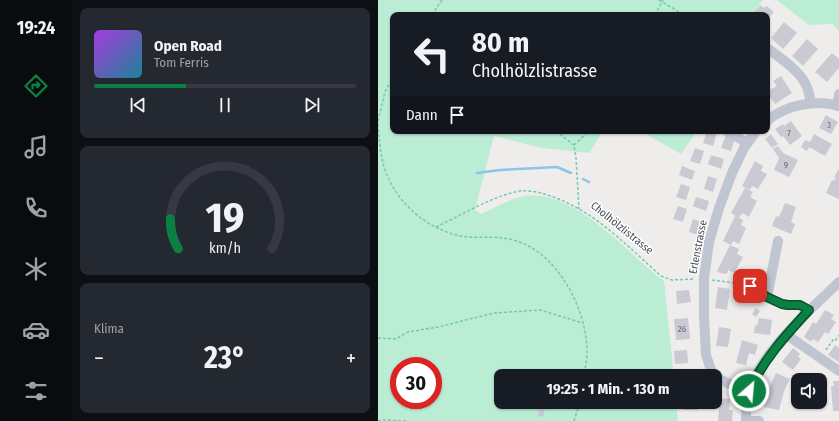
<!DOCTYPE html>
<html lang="de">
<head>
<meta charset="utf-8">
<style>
  body { margin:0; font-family:"Fira Sans Condensed",sans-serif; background:#242831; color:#f1f3f6; height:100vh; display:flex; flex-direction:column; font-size:15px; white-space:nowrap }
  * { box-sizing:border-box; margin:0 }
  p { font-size:13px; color:#9ea1a6 }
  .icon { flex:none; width:22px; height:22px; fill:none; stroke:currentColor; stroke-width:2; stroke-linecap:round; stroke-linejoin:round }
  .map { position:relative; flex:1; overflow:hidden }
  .details { display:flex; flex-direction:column; gap:8px; padding:8px; background:#0d0f14; width:306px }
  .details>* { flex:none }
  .banner { position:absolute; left:12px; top:12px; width:380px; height:122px; border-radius:8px; box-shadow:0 1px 3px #0004; background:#171b24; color:#f1f3f6; overflow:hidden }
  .controls { position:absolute; left:413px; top:373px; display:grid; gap:8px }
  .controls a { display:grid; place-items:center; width:36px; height:36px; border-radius:8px; background:#171b24; box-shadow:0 1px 3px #0004; font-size:20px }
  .speed { position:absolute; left:12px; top:357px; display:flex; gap:8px; font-size:20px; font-weight:700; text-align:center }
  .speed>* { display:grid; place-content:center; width:52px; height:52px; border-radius:50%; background:#171b24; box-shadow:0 1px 3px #0004; line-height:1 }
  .speed .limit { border:6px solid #d22; background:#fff; color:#111 }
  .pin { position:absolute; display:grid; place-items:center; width:34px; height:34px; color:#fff; margin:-17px; border-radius:8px; box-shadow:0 2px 6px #0006 }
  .me { position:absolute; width:44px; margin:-22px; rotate:27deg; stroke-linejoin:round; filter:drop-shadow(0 0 3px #0008) }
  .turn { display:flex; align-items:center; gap:14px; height:84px; padding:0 16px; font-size:18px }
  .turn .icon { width:52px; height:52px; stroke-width:2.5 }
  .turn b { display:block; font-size:28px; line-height:34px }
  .then { display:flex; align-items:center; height:38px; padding:0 16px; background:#0003; gap:8px; font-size:15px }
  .big { font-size:30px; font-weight:700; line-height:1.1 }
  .details .widget { flex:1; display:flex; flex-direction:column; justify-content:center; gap:6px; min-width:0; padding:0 14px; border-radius:8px; background:#242831 }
  .details .dial { align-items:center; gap:0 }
  .dial svg { height:104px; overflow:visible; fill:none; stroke:#363941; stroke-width:7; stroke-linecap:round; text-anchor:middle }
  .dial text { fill:#f1f3f6; stroke:none }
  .song { display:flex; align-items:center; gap:12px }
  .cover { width:48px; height:48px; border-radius:6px; background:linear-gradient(135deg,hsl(280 70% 55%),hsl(190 70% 35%)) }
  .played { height:4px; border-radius:2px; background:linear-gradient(90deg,#0b8043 35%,#363941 35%) }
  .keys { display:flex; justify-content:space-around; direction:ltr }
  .heat { display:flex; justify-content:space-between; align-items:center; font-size:22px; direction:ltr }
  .trip { position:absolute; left:116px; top:369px; width:228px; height:40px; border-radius:8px; background:#171b24; box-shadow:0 1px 3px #0004; font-weight:700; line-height:40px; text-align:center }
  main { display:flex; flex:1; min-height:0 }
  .menu { display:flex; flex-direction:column; width:72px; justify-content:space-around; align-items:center; background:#090b0e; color:#9ea1a6 }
  .menu .icon { width:28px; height:28px }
  .menu .selected { color:#0b8043 }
  .menu b { font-size:18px; color:#f1f3f6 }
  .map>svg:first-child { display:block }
  .green { fill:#bbedd5; fill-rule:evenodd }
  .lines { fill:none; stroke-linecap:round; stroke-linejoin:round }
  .stream { stroke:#89c6e8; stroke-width:2.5 }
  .building { fill:#c9cad2 }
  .path { stroke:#74c9ac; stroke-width:1.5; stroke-dasharray:3 2; stroke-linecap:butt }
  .minor { stroke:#c0c6d1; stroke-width:10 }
  .route-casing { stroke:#07532c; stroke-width:10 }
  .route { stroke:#0b8043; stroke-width:7 }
  .labels { text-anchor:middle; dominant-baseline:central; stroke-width:3; stroke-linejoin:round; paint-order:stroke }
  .number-label { font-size:9px; fill:#666c77 }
  .street-label { font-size:11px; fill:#454d59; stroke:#fff }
</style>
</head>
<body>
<main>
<nav class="menu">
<b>19:24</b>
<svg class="icon selected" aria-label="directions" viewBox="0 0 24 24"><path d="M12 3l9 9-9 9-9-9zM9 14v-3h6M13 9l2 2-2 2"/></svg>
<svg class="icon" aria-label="music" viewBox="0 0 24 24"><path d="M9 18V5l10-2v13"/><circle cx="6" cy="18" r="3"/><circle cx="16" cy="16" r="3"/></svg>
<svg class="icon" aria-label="phone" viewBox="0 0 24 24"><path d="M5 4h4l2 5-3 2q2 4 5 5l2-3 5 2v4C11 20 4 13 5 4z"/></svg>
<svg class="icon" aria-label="climate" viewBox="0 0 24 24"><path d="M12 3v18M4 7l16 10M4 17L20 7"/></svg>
<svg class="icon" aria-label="car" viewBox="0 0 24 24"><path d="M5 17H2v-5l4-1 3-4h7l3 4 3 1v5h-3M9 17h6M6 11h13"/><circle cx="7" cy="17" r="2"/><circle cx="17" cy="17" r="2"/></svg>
<svg class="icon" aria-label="filters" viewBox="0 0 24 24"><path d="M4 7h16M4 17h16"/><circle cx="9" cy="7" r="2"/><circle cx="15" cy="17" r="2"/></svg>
</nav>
<section class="details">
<div class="widget">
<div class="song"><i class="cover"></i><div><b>Open Road</b><p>Tom Ferris</p></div></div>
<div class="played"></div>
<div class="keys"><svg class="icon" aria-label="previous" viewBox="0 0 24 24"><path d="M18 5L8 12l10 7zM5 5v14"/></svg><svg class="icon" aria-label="pause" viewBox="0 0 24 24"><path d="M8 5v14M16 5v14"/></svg><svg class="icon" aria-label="next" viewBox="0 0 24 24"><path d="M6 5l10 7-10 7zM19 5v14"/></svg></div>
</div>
<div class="widget dial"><svg viewBox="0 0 100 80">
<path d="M14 69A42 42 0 1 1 86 69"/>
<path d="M14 69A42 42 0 0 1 8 46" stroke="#0b8043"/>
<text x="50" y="56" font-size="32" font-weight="700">19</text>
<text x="50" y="72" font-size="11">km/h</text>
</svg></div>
<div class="widget"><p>Klima</p>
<div class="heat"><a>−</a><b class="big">23°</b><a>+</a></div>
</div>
</section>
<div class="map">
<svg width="461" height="421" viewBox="0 0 461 421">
  <rect width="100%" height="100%" fill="#efedec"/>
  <!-- green -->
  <path class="green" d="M 0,0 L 385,0 L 373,15 L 15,15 L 15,131 L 225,131 L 211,153 L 164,148 L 116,136 L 97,210 L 103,214 C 116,208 128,201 142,197 C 195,185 248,253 286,281 L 296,376 L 123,376 L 123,402 L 298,402 L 300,421 L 0,421 ZM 21,366 L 55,366 L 55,400 L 21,400 Z
    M 399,0 L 461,0 L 461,31 L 454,24 L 431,25 Z
    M 262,131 L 319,131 L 303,154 Z"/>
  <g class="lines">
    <!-- stream -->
    <path class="stream" d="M 99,173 L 122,170 L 179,167 L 193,173
      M 205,179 L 211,182"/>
  </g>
  <!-- building -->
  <path class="building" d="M 382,5 L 386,8 L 389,6 L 396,12 L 389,20 L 389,15 L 374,14 Z
    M 406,22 L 419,33 L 405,49 L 393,38 Z
    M 429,39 L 440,49 L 425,66 L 414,56 Z
    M 454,53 L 461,59 L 461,68 L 449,82 L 437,72 Z
    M 403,76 L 414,93 L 397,104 L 389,93 L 389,91 L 399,86 L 395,81 Z
    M 448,115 L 460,122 L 453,134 L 441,128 Z
    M 413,121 L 424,136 L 412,145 L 405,136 L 403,137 L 397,129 L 405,124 L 406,126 Z
    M 329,131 L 339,133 L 335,146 L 325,143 Z
    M 393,134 L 400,144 L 394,148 L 387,139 Z
    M 436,134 L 454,144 L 447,156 L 431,147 L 429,151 L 423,147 L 427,140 L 432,142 Z
    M 348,135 L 357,138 L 353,151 L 343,148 Z
    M 400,146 L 405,153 L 420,160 L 411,177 L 396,170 L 401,158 L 395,149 Z
    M 317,148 L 326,151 L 322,164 L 312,161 Z
    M 333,155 L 346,159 L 343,169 L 330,164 Z
    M 377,161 L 385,166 L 383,171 L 389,174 L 380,189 L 374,186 L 372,190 L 364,186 Z
    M 304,166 L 317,171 L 314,180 L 301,175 Z
    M 461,169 L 461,199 L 448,193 L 454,180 L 456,181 L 458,178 L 456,177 Z
    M 330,176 L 339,179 L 335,192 L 326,189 Z
    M 303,184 L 312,187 L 308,200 L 298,197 Z
    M 367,188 L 375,192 L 372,197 L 379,201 L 371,217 L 364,213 L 361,218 L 353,213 Z
    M 318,197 L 331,201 L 328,211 L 315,206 Z
    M 407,203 L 418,207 L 413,222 L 417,224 L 413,234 L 394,226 L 398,216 L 401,217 Z
    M 300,206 L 309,209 L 305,222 L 295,219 Z
    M 357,216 L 365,220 L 363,225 L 368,228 L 361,244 L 355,241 L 353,245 L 345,241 Z
    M 315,219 L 324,222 L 320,235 L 311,232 Z
    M 352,245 L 361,249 L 359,254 L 365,257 L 356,273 L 350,270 L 349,274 L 342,273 L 339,271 Z
    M 340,287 L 352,289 L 349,310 L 337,308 Z
    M 311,290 L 313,302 L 299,304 L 298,291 Z
    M 378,308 L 382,311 L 378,317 L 374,314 Z
    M 447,310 L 456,315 L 453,319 L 458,322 L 450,334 L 447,332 L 440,342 L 435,339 L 433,342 L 426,337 L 435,322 L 438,324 Z
    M 310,318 L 312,339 L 298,340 L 296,319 Z
    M 381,318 L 394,320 L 392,335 L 376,333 L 377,325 L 379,326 Z
    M 341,327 L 353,329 L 350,347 L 338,346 Z
    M 364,340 L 380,345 L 377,355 L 371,353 L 368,365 L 358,363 Z
    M 457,345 L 461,348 L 461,362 L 450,355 Z
    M 415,348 L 422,354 L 420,357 L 423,359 L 415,370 L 404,362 Z
    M 309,350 L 310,363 L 297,364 L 296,351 Z
    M 398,373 L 412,379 L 406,391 L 401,410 L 386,407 L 392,386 Z
    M 430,377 L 444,378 L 443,388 L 442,388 L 442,380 L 430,380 Z
    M 455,381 L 461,381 L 461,411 L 455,411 L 453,386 L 456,386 Z
    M 342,398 L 352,399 L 351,410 L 355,410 L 354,421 L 340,421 Z
    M 305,402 L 320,402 L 320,410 L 305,410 Z
    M 161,409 L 167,410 L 165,417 L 160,416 Z"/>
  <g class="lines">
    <!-- path -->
    <path class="path" d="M 281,0 L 306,15
      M 54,15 L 64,0
      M 277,15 L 285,0
      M 0,121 L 7,92 L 15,77
      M 0,124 C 1,137 2,150 5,163 C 14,199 47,229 83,236 C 100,239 118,235 135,240 C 179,251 209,309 209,352 C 209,360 207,368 206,376
      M 178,131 L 196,145 L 198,158 L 201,209
      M 196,145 L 211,131
      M 58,227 C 84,215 114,196 142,191 C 150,190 159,192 166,194 C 213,207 248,245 283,276 L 294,280 L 316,279
      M 334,280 L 364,284
      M 0,338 L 18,339 L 30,332 L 60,327 L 116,313 L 162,310 L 205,323
      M 448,350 L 455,340 L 457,341 L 461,335
      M 0,421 L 5,420 L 30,421
      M 196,421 L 202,402"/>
    <!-- minor -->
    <path class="minor" d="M 389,48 C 401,57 422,71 428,85 C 431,91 432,97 433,104
      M 459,106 L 461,94
      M 389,121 C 407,105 438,99 461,106
      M 349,131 L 369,143
      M 372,286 L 389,297 L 404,304 L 410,305 L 422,305 L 431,310
      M 389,297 L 400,241
      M 409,335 L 461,371
      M 335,376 L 328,355 L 326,316 L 326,278 L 331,242 L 341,208 L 354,173 L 366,148 L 378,131
      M 337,377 L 358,387 L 371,391
      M 368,421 C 368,411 368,400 371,390 C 385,350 431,311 461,282
      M 368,421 L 381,421"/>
  </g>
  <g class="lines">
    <defs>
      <path id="route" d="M 371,391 C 386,359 407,336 431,310 L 422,305 L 410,305 L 404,304 L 389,297 L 372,286"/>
    </defs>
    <!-- route casing -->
    <use href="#route" class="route-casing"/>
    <!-- route -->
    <use href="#route" class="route"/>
  </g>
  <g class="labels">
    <!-- number labels -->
    <g class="number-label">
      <text x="451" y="125">3</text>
      <text x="411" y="133">7</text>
      <text x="408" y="165">9</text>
      <text x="304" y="329">26</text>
    </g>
    <!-- street labels -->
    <g class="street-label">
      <text transform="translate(244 228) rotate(39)">Cholhölzlistrasse</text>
      <text transform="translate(320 247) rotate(-79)">Erlenstrasse</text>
    </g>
  </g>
</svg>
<div class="controls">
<a><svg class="icon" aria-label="sound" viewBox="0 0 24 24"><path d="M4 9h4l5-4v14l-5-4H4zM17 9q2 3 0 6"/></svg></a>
</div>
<div class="speed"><div class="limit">30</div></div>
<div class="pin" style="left:372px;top:286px;background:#d93025"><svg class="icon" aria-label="arrive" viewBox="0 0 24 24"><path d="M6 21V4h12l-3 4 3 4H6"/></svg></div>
<svg class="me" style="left:371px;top:391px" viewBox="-20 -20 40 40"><circle r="17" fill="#0b8043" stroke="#fff" stroke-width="3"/><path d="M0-11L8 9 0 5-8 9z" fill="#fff"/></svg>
<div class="trip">19:25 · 1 Min. · 130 m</div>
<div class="banner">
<div class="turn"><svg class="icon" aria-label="left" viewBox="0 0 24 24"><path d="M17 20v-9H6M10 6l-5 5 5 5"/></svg><div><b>80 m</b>Cholhölzlistrasse</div></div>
<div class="then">Dann<svg class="icon" aria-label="arrive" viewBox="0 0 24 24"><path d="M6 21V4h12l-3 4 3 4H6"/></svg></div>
</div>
</div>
</main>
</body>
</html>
